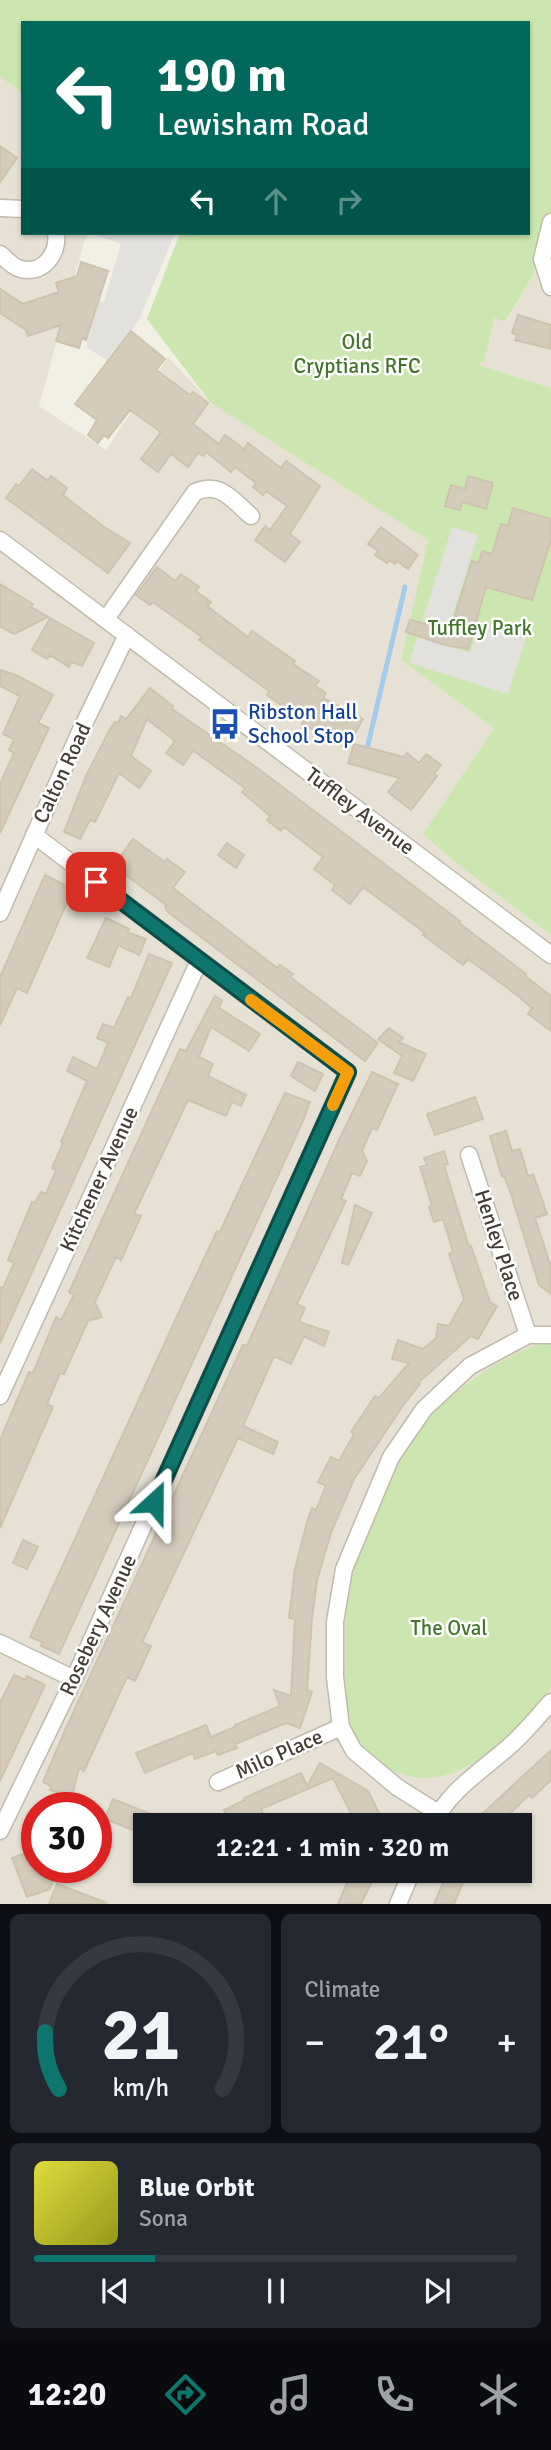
<!DOCTYPE html>
<html lang="en">
<head>
<meta charset="utf-8">
<style>
  body { margin:0; font-family:Signika,sans-serif; background:#242831; color:#f1f3f6; height:100vh; display:flex; flex-direction:column; font-size:26px; white-space:nowrap }
  * { box-sizing:border-box; margin:0 }
  p { font-size:23px; color:#9ea1a6 }
  .icon { flex:none; width:38px; height:38px; fill:none; stroke:currentColor; stroke-width:2; stroke-linecap:round; stroke-linejoin:round }
  .map { position:relative; height:1904px; overflow:hidden }
  .sheet { display:flex; flex-direction:column; gap:10px; padding:10px; background:#0d0f14; flex:1 }
  .sheet>* { flex:none }
  .banner { position:absolute; left:21px; top:21px; width:509px; height:214px; border-radius:0px; box-shadow:0 2px 5px #0004; background:#00695c; color:#fff; overflow:hidden }
  .speed { position:absolute; left:21px; top:1792px; display:flex; gap:14px; font-size:35px; font-weight:700; text-align:center }
  .speed>* { display:grid; place-content:center; width:91px; height:91px; border-radius:50%; background:#171b24; box-shadow:0 2px 5px #0004; line-height:1 }
  .speed .limit { border:10px solid #d22; background:#fff; color:#111 }
  .pin { position:absolute; display:grid; place-items:center; width:60px; height:60px; color:#fff; margin:-30px; border-radius:14px; box-shadow:0 4px 10px #0006 }
  .me { position:absolute; width:77px; margin:-38px; rotate:24deg; stroke-linejoin:round; filter:drop-shadow(0 0 5px #0008) }
  .turn { display:flex; align-items:center; gap:24px; height:147px; padding:0 21px; font-size:32px }
  .turn .icon { width:91px; height:91px; stroke-width:2.5 }
  .turn b { display:block; font-size:49px; line-height:60px }
  .lanes { display:flex; align-items:center; height:66px; padding:0 21px; background:#0003; justify-content:center; gap:35px; direction:ltr }
  .lanes .off { opacity:.35 }
  .big { font-size:52px; font-weight:600; line-height:1.1 }
  .sheet .card { flex:1; display:flex; flex-direction:column; justify-content:center; gap:10px; min-width:0; padding:0 24px; border-radius:10px; background:#242831 }
  .sheet .dial { align-items:center; gap:0 }
  .dial svg { height:182px; overflow:visible; fill:none; stroke:#363941; stroke-width:7; stroke-linecap:round; text-anchor:middle }
  .dial text { fill:#f1f3f6; stroke:none }
  .song { display:flex; align-items:center; gap:21px }
  .cover { width:84px; height:84px; border-radius:10px; background:linear-gradient(135deg,hsl(60 70% 55%),hsl(60 70% 35%)) }
  .played { height:7px; border-radius:4px; background:linear-gradient(90deg,#0f766e 25%,#363941 25%) }
  .keys { display:flex; justify-content:space-around; direction:ltr }
  .heat { display:flex; justify-content:space-between; align-items:center; font-size:38px; direction:ltr }
  .sheet .tiles { flex:1; display:grid; gap:10px; grid-template-columns:1fr 1fr }
  .card:last-child { grid-column:span 2 }
  .trip { position:absolute; left:133px; top:1813px; width:399px; height:70px; border-radius:0px; background:#171b24; box-shadow:0 2px 5px #0004; font-weight:600; line-height:70px; text-align:center }
  .menu { display:flex; height:112px; justify-content:space-around; align-items:center; background:#090b0e; color:#9ea1a6 }
  .menu .icon { width:49px; height:49px }
  .menu .current { color:#0f766e }
  .menu b { font-size:32px; color:#f1f3f6 }
  .map>svg:first-child { display:block }
  .residential { fill:#e6e1d4; fill-rule:evenodd }
  .green { fill:#cbe6af }
  .parking { fill:#e3e1de }
  .lines { fill:none; stroke-linecap:round; stroke-linejoin:round }
  .stream { stroke:#a2ccee; stroke-width:5 }
  .building { fill:#d4cbbb; stroke:#cec3af; stroke-width:2 }
  .street-casing { stroke:#c0baab; stroke-width:19 }
  .street { stroke:#fff; stroke-width:16 }
  .route-casing { stroke:#0a4d48; stroke-width:18 }
  .route { stroke:#0f766e; stroke-width:12 }
  .slow { stroke:#f59e0b; stroke-width:12 }
  .labels { text-anchor:middle; dominant-baseline:central; stroke-width:5; stroke-linejoin:round; paint-order:stroke }
  .park-label { font-size:21px; fill:#43752a; stroke:#fff }
  .transit-label { font-size:21px; fill:#164399; stroke:#fff; text-anchor:start }
  .street-label { font-size:21px; fill:#453f35; stroke:#fff }
</style>
</head>
<body>
<div class="map">
<svg width="551" height="1904" viewBox="0 0 551 1904">
  <rect width="100%" height="100%" fill="#f2efe5"/>
  <!-- residential -->
  <path class="residential" d="M 0,77 L 23,93 L 23,233 L 89,233 L 84,242 L 39,406 L 106,450 L 168,357 L 211,403 L 428,540 L 401,660 L 494,728 L 424,834 L 456,863 L 551,935 L 551,1904 L 0,1904 ZM 37,1808 L 96,1808 L 96,1867 L 37,1867 ZM 145,1825 L 520,1825 L 520,1871 L 145,1871 Z
    M 551,222 L 551,388 L 479,365 L 485,359 L 494,317 L 507,321 L 532,277 Z"/>
  <!-- green -->
  <path class="green" d="M 0,0 L 551,0 L 551,222 L 532,277 L 506,321 L 494,318 L 485,359 L 479,365 L 551,388 L 551,935 L 456,863 L 423,834 L 494,728 L 401,660 L 428,540 L 211,403 L 147,319 L 180,233 L 528,233 L 528,23 L 23,23 L 23,93 L 0,77 Z
    M 543,1343 L 551,1343 L 551,1688 C 511,1735 453,1805 385,1767 C 369,1758 353,1740 348,1723 C 342,1706 345,1677 345,1659 C 345,1634 345,1609 349,1585 C 354,1560 363,1538 373,1514 C 380,1498 386,1481 394,1465 C 421,1414 488,1360 543,1343 Z"/>
  <!-- parking -->
  <path class="parking" d="M 98,233 L 175,233 L 139,320 L 108,361 L 86,347 L 99,301 L 104,302 L 121,244 L 97,236 Z
    M 452,527 L 478,535 L 448,629 L 441,628 L 436,642 L 470,653 L 480,622 L 526,637 L 508,694 L 409,663 Z"/>
  <g class="lines">
    <!-- stream -->
    <path class="stream" d="M 366,753 L 405,587"/>
  </g>
  <!-- building -->
  <path class="building" d="M 0,146 L 17,158 L 0,182 Z
    M 81,262 L 108,271 L 86,340 L 82,338 L 79,348 L 56,341 L 61,325 L 28,336 L 26,330 L 0,313 L 0,289 L 23,304 L 59,292 L 56,283 L 77,276 Z
    M 518,315 L 551,325 L 551,349 L 515,340 L 517,335 L 512,333 Z
    M 131,331 L 165,359 L 156,370 L 190,395 L 193,392 L 208,403 L 193,424 L 219,444 L 225,435 L 244,449 L 248,443 L 281,468 L 286,461 L 320,486 L 290,534 L 300,542 L 285,562 L 255,540 L 265,526 L 270,530 L 287,506 L 266,491 L 263,495 L 253,487 L 256,483 L 235,467 L 231,472 L 206,452 L 203,456 L 198,453 L 188,467 L 171,454 L 158,472 L 141,459 L 161,432 L 130,410 L 108,438 L 104,435 L 98,443 L 88,435 L 97,420 L 75,404 Z
    M 32,469 L 48,481 L 51,476 L 67,488 L 63,495 L 104,527 L 130,543 L 108,573 L 6,498 L 16,484 L 19,486 Z
    M 468,476 L 493,483 L 486,509 L 462,502 L 460,510 L 445,506 L 451,485 L 465,489 Z
    M 513,508 L 551,519 L 551,540 L 532,600 L 486,587 L 468,649 L 445,645 L 406,632 L 410,620 L 450,630 L 472,561 L 479,563 L 482,551 L 492,554 L 501,524 L 508,526 Z
    M 381,527 L 418,555 L 408,569 L 397,561 L 395,564 L 389,560 L 387,563 L 375,555 L 378,551 L 368,544 Z
    M 157,567 L 175,581 L 181,574 L 199,587 L 196,591 L 211,602 L 207,606 L 248,637 L 252,631 L 295,661 L 293,664 L 319,681 L 315,686 L 326,693 L 323,698 L 363,719 L 347,748 L 302,724 L 303,721 L 267,695 L 269,691 L 199,640 L 202,637 L 153,602 L 150,605 L 136,595 Z
    M 0,584 L 33,604 L 31,607 L 48,617 L 14,634 L 0,626 Z
    M 50,618 L 94,643 L 82,666 L 71,662 L 69,667 L 50,655 L 47,659 L 32,650 Z
    M 0,670 L 18,676 L 53,695 L 38,723 L 49,728 L 0,833 L 0,784 L 14,753 L 9,750 L 14,739 L 3,734 L 20,696 L 0,686 Z
    M 150,688 L 173,706 L 172,709 L 256,767 L 460,921 L 459,923 L 526,974 L 525,976 L 551,996 L 551,1031 L 528,1014 L 532,1008 L 517,995 L 468,959 L 463,965 L 423,935 L 425,933 L 363,887 L 350,904 L 332,890 L 335,885 L 314,869 L 323,857 L 284,827 L 281,831 L 267,820 L 270,816 L 242,792 L 245,788 L 198,754 L 193,751 L 183,765 L 166,753 L 175,741 L 147,719 L 131,756 L 151,771 L 139,788 L 119,773 L 95,822 L 90,820 L 80,839 L 64,832 L 86,776 L 110,729 L 115,722 L 118,723 L 121,716 L 126,719 Z
    M 354,744 L 404,757 L 407,753 L 419,763 L 426,754 L 441,765 L 434,774 L 437,776 L 411,810 L 388,792 L 399,778 L 348,763 Z
    M 133,839 L 165,862 L 167,859 L 185,872 L 173,888 L 277,968 L 280,965 L 293,974 L 290,977 L 378,1043 L 365,1061 L 168,912 L 165,907 L 166,905 L 122,872 L 123,870 L 115,864 Z
    M 227,843 L 244,855 L 236,868 L 218,855 Z
    M 45,875 L 65,885 L 63,887 L 72,891 L 27,993 L 17,988 L 0,1025 L 0,977 Z
    M 106,918 L 129,929 L 127,932 L 146,939 L 139,955 L 118,945 L 109,967 L 87,958 Z
    M 149,954 L 172,963 L 0,1343 L 0,1287 L 3,1288 L 14,1263 L 8,1260 L 32,1202 L 35,1203 L 41,1192 L 46,1194 L 56,1170 L 52,1168 L 63,1143 L 61,1142 L 87,1081 L 67,1071 L 73,1057 L 97,1069 L 108,1043 L 97,1038 L 103,1024 L 114,1028 L 128,997 L 131,998 Z
    M 215,996 L 222,1000 L 219,1008 L 260,1034 L 249,1051 L 211,1027 L 199,1057 L 213,1064 L 208,1076 L 246,1095 L 241,1106 L 232,1102 L 226,1116 L 188,1100 L 134,1214 L 141,1216 L 121,1260 L 116,1257 L 95,1302 L 102,1317 L 88,1321 L 64,1374 L 60,1373 L 47,1404 L 53,1407 L 0,1528 L 0,1440 L 29,1372 L 33,1373 L 56,1317 L 61,1320 L 74,1295 L 69,1292 L 180,1049 L 186,1051 Z
    M 389,1028 L 403,1038 L 399,1042 L 426,1054 L 413,1081 L 394,1073 L 402,1056 L 378,1039 Z
    M 298,1062 L 323,1074 L 315,1091 L 291,1076 Z
    M 372,1072 L 398,1084 L 377,1130 L 372,1128 L 362,1151 L 367,1161 L 360,1176 L 352,1173 L 341,1199 L 346,1201 L 297,1304 L 305,1308 L 299,1322 L 329,1332 L 324,1346 L 304,1336 L 291,1364 L 274,1356 L 243,1426 L 278,1442 L 273,1454 L 238,1438 L 142,1642 L 151,1646 L 135,1681 L 127,1677 L 84,1771 L 79,1768 L 72,1796 L 50,1790 L 51,1786 L 43,1782 L 66,1728 L 243,1345 L 247,1346 L 339,1140 Z
    M 285,1093 L 310,1102 L 302,1123 L 59,1654 L 41,1646 L 42,1642 L 30,1637 L 184,1301 L 217,1231 L 220,1232 L 229,1212 Z
    M 475,1097 L 483,1119 L 435,1135 L 427,1114 Z
    M 506,1131 L 512,1151 L 520,1149 L 528,1176 L 533,1174 L 547,1214 L 535,1218 L 551,1267 L 551,1294 L 539,1285 L 511,1194 L 504,1176 L 502,1177 L 490,1136 Z
    M 444,1151 L 448,1164 L 444,1165 L 469,1247 L 471,1246 L 490,1302 L 497,1306 L 478,1339 L 471,1336 L 418,1383 L 420,1384 L 404,1404 L 354,1479 L 331,1533 L 317,1580 L 312,1619 L 307,1690 L 312,1692 L 300,1728 L 286,1723 L 235,1744 L 237,1748 L 218,1755 L 216,1751 L 195,1759 L 193,1753 L 145,1773 L 136,1753 L 206,1725 L 211,1737 L 235,1727 L 235,1725 L 280,1706 L 274,1690 L 291,1696 L 295,1619 L 289,1618 L 295,1569 L 307,1522 L 312,1508 L 316,1510 L 326,1486 L 318,1482 L 331,1457 L 339,1461 L 354,1434 L 351,1432 L 375,1396 L 379,1398 L 409,1363 L 392,1359 L 398,1340 L 423,1349 L 436,1338 L 438,1324 L 449,1326 L 464,1299 L 449,1254 L 453,1252 L 443,1219 L 434,1222 L 429,1207 L 432,1206 L 420,1167 L 427,1165 L 424,1158 Z
    M 355,1205 L 372,1213 L 348,1265 L 342,1263 Z
    M 23,1540 L 38,1547 L 27,1569 L 13,1563 Z
    M 14,1675 L 26,1680 L 27,1676 L 45,1685 L 0,1781 L 0,1703 Z
    M 551,1750 L 551,1780 L 532,1798 L 529,1795 L 498,1825 L 489,1825 L 480,1816 Z
    M 320,1763 L 368,1791 L 385,1825 L 365,1825 L 362,1819 L 356,1823 L 333,1778 L 261,1809 L 265,1819 L 251,1825 L 203,1825 L 226,1815 L 224,1810 L 245,1800 L 244,1798 L 301,1773 L 307,1786 Z
    M 113,1799 L 151,1814 L 143,1834 L 105,1819 Z
    M 34,1850 L 37,1867 L 57,1867 L 50,1889 L 27,1897 L 12,1858 Z
    M 352,1871 L 377,1871 L 361,1904 L 338,1904 Z
    M 448,1871 L 468,1871 L 454,1904 L 434,1904 Z
    M 57,1884 L 107,1903 L 107,1904 L 49,1904 Z"/>
  <g class="lines">
    <defs>
      <path id="street" d="M 0,208 L 23,209
        M 551,222 L 542,259 L 551,287
        M 0,254 C 5,258 12,266 18,268 C 42,277 59,254 56,233
        M 0,540 L 551,955
        M 106,619 L 195,492 C 221,481 232,500 251,516
        M 0,913 L 79,734 L 127,635
        M 469,1155 L 528,1335
        M 0,1396 L 199,961
        M 0,1643 L 74,1679
        M 218,1782 L 341,1727
        M 438,1813 L 397,1787 L 354,1751 L 341,1727 L 335,1677 L 335,1622 L 344,1569 L 391,1457 L 424,1409 L 470,1366 L 528,1335 L 551,1335
        M 433,1825 C 448,1790 486,1768 513,1743 C 527,1730 539,1715 551,1702
        M 0,1831 L 74,1679 L 348,1072 L 34,835
        M 398,1904 L 412,1871"/>
    </defs>
    <!-- street casing -->
    <use href="#street" class="street-casing"/>
    <!-- street -->
    <use href="#street" class="street"/>
  </g>
  <g class="lines">
    <defs>
      <path id="route" d="M 96,882 L 348,1072 L 154,1502"/>
    </defs>
    <!-- route casing -->
    <use href="#route" class="route-casing"/>
    <!-- route -->
    <use href="#route" class="route"/>
    <!-- slow -->
    <path class="slow" d="M 251,1000 L 348,1072 L 333,1105"/>
  </g>
  <!-- icons -->
  <defs>
    <symbol id="bus-bare" viewBox="-9 -9 18 18"><path d="M-5-6H5V4H4V6H2V4H-2V6H-4V4H-5ZM-3.5-4V0h7V-4ZM-3.5 1.2v1.5H-2V1.2ZM2 1.2v1.5H3.5V1.2Z" fill="#1a4fb4" stroke="#fff" stroke-width="2.5" paint-order="stroke"/></symbol>
  </defs>
  <g fill-rule="evenodd">
    <use href="#bus-bare" x="203" y="702" width="44" height="44"/>
  </g>
  <g class="labels">
    <!-- park labels -->
    <g class="park-label">
      <text x="357" y="342">Old<tspan x="357" dy="24">Cryptians RFC</tspan></text>
      <text x="480" y="628">Tuffley Park</text>
      <text x="449" y="1628">The Oval</text>
    </g>
    <!-- transit labels -->
    <g class="transit-label">
      <text x="248" y="712">Ribston Hall<tspan x="248" dy="24">School Stop</tspan></text>
    </g>
    <!-- street labels -->
    <g class="street-label">
      <text transform="translate(62 773) rotate(-65)">Calton Road</text>
      <text transform="translate(360 811) rotate(37)">Tuffley Avenue</text>
      <text transform="translate(99 1179) rotate(-65)">Kitchener Avenue</text>
      <text transform="translate(499 1245) rotate(72)">Henley Place</text>
      <text transform="translate(98 1625) rotate(-65)">Rosebery Avenue</text>
      <text transform="translate(279 1754) rotate(-24)">Milo Place</text>
    </g>
  </g>
</svg>
<div class="speed"><div class="limit">30</div></div>
<div class="pin" style="left:96px;top:882px;background:#d93025"><svg class="icon" aria-label="arrive" viewBox="0 0 24 24"><path d="M6 21V4h12l-3 4 3 4H6"/></svg></div>
<svg class="me" style="left:154px;top:1502px" viewBox="-20 -20 40 40"><path d="M0-17L14 15 0 8-14 15z" fill="#0f766e" stroke="#fff" stroke-width="4"/></svg>
<div class="trip">12:21 · 1 min · 320 m</div>
<div class="banner">
<div class="turn"><svg class="icon" aria-label="left" viewBox="0 0 24 24"><path d="M17 20v-9H6M10 6l-5 5 5 5"/></svg><div><b>190 m</b>Lewisham Road</div></div>
<div class="lanes"><svg class="icon" aria-label="left" viewBox="0 0 24 24"><path d="M17 20v-9H6M10 6l-5 5 5 5"/></svg><svg class="icon off" aria-label="ahead" viewBox="0 0 24 24"><path d="M12 20V5M6 11l6-6 6 6"/></svg><svg class="icon off" aria-label="right" viewBox="0 0 24 24"><path d="M7 20v-9h11M14 6l5 5-5 5"/></svg></div>
</div>
</div>
<section class="sheet">
<div class="tiles">
<div class="card dial"><svg viewBox="0 0 100 80">
<path d="M14 69A42 42 0 1 1 86 69"/>
<path d="M14 69A42 42 0 0 1 8 44" stroke="#0f766e"/>
<text x="50" y="56" font-size="32" font-weight="700">21</text>
<text x="50" y="72" font-size="11">km/h</text>
</svg></div>
<div class="card"><p>Climate</p>
<div class="heat"><a>−</a><b class="big">21°</b><a>+</a></div>
</div>
<div class="card">
<div class="song"><i class="cover"></i><div><b>Blue Orbit</b><p>Sona</p></div></div>
<div class="played"></div>
<div class="keys"><svg class="icon" aria-label="previous" viewBox="0 0 24 24"><path d="M18 5L8 12l10 7zM5 5v14"/></svg><svg class="icon" aria-label="pause" viewBox="0 0 24 24"><path d="M8 5v14M16 5v14"/></svg><svg class="icon" aria-label="next" viewBox="0 0 24 24"><path d="M6 5l10 7-10 7zM19 5v14"/></svg></div>
</div>
</div>
</section>
<nav class="menu">
<b>12:20</b>
<svg class="icon current" aria-label="directions" viewBox="0 0 24 24"><path d="M12 3l9 9-9 9-9-9zM9 14v-3h6M13 9l2 2-2 2"/></svg>
<svg class="icon" aria-label="music" viewBox="0 0 24 24"><path d="M9 18V5l10-2v13"/><circle cx="6" cy="18" r="3"/><circle cx="16" cy="16" r="3"/></svg>
<svg class="icon" aria-label="phone" viewBox="0 0 24 24"><path d="M5 4h4l2 5-3 2q2 4 5 5l2-3 5 2v4C11 20 4 13 5 4z"/></svg>
<svg class="icon" aria-label="climate" viewBox="0 0 24 24"><path d="M12 3v18M4 7l16 10M4 17L20 7"/></svg>
</nav>
</body>
</html>
